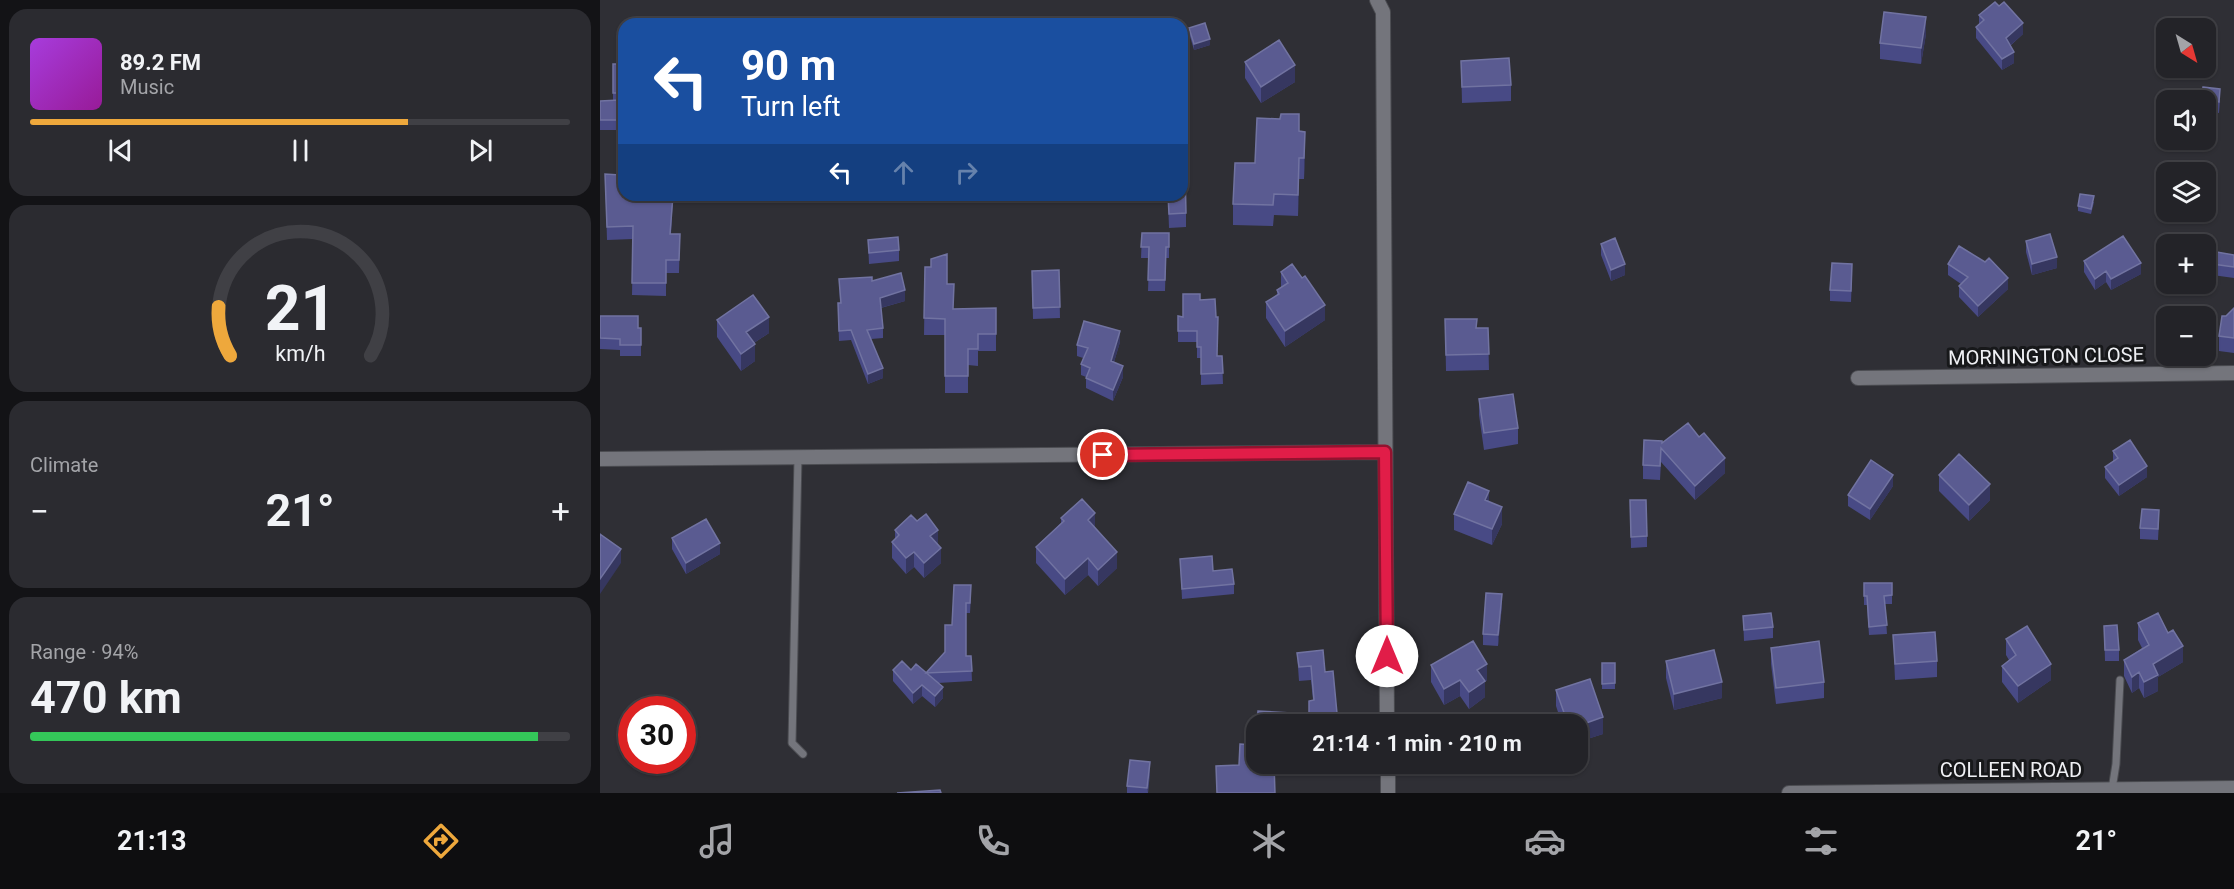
<!DOCTYPE html>
<html lang="en">
<head>
<meta charset="utf-8">
<style>
  body { margin:0; font-family:Roboto,sans-serif; background:#2b2b30; color:#f1f3f6; height:100vh; display:flex; flex-direction:column; font-size:22px; white-space:nowrap }
  * { box-sizing:border-box; margin:0 }
  p { font-size:20px; color:#a3a4a8 }
  .icon { flex:none; width:33px; height:33px; fill:none; stroke:currentColor; stroke-width:2; stroke-linecap:round; stroke-linejoin:round }
  .map { position:relative; flex:1; overflow:hidden }
  .sheet { display:flex; flex-direction:column; gap:9px; padding:9px; background:#131316; width:600px }
  .sheet>* { flex:none }
  .banner { position:absolute; left:18px; top:18px; width:570px; height:183px; border-radius:18px; box-shadow:0 2px 4px #0004,0 0 0 2px #404045; background:#1a4fa0; color:#fff; overflow:hidden }
  .needle { width:39px; rotate:143deg }
  .fabs { position:absolute; left:1556px; top:18px; display:grid; gap:12px }
  .fabs a { display:grid; place-items:center; width:60px; height:60px; border-radius:12px; background:#232328; box-shadow:0 2px 4px #0004,0 0 0 2px #404045; font-size:30px }
  .speed { position:absolute; left:18px; top:696px; display:flex; gap:12px; font-size:30px; font-weight:700; text-align:center }
  .speed>* { display:grid; place-content:center; width:78px; height:78px; border-radius:50%; background:#232328; box-shadow:0 2px 4px #0004,0 0 0 2px #404045; line-height:1 }
  .speed .limit { border:9px solid #d22; background:#fff; color:#111 }
  .pin { position:absolute; display:grid; place-items:center; width:51px; height:51px; color:#fff; margin:-26px; border:3px solid #fff; border-radius:50%; box-shadow:0 2px 6px #0007 }
  .me { position:absolute; width:66px; margin:-33px; rotate:0deg; stroke-linejoin:round; filter:drop-shadow(0 0 4px #0008) }
  .turn { display:flex; align-items:center; gap:21px; height:126px; padding:0 24px; font-size:27px }
  .turn .icon { width:78px; height:78px; stroke-width:2.5 }
  .turn b { display:block; font-size:42px; line-height:51px }
  .lanes { display:flex; align-items:center; height:57px; padding:0 24px; background:#0003; justify-content:center; gap:30px; direction:ltr }
  .lanes .off { opacity:.35 }
  .big { font-size:45px; font-weight:700; line-height:1.1 }
  .sheet .card { flex:1; display:flex; flex-direction:column; justify-content:center; gap:9px; min-width:0; padding:0 21px; border-radius:18px; background:#2b2b30 }
  .sheet .dial { align-items:center; gap:0 }
  .dial svg { height:156px; overflow:visible; fill:none; stroke:#404045; stroke-width:7; stroke-linecap:round; text-anchor:middle }
  .dial text { fill:#f1f3f6; stroke:none }
  .song { display:flex; align-items:center; gap:18px }
  .cover { width:72px; height:72px; border-radius:9px; background:linear-gradient(135deg,hsl(280 70% 55%),hsl(300 70% 35%)) }
  .played { height:6px; border-radius:3px; background:linear-gradient(90deg,#eea83c 70%,#404045 70%) }
  .keys { display:flex; justify-content:space-around; direction:ltr }
  .heat { display:flex; justify-content:space-between; align-items:center; font-size:33px; direction:ltr }
  .charge { height:9px; border-radius:4px; background:linear-gradient(90deg,#34c759 94%,#404045 0) }
  .trip { position:absolute; left:646px; top:714px; width:342px; height:60px; border-radius:18px; background:#232328; box-shadow:0 2px 4px #0004,0 0 0 2px #404045; font-weight:700; line-height:60px; text-align:center }
  .tabs { display:flex; height:96px; justify-content:space-around; align-items:center; background:#0e0e10; color:#a3a4a8 }
  .tabs .icon { width:42px; height:42px }
  .tabs .current { color:#eea83c }
  .tabs b { font-size:27px; color:#f1f3f6 }
  main { display:flex; flex:1; min-height:0 }
  .map>svg:first-child { display:block }
  .lines { fill:none; stroke-linecap:round; stroke-linejoin:round }
  .service-casing { stroke:#4b4c51; stroke-width:9 }
  .minor-casing { stroke:#4b4c51; stroke-width:16 }
  .service { stroke:#74757c; stroke-width:7 }
  .minor { stroke:#74757c; stroke-width:14 }
  .wall { fill:#484a85 }
  .shaded-wall { fill:#363760 }
  .building { fill:#5a5b91; stroke:#7173a1; stroke-width:1.5 }
  .route-casing { stroke:#92132f; stroke-width:15 }
  .route { stroke:#e11d48; stroke-width:10 }
  .labels { text-anchor:middle; dominant-baseline:central; stroke-width:6; stroke-linejoin:round; paint-order:stroke }
  .street-label { font-size:20px; fill:#eff0f4; stroke:#17181a }
</style>
</head>
<body>
<main>
<section class="sheet">
<div class="card">
<div class="song"><i class="cover"></i><div><b>89.2 FM</b><p>Music</p></div></div>
<div class="played"></div>
<div class="keys"><svg class="icon" aria-label="previous" viewBox="0 0 24 24"><path d="M18 5L8 12l10 7zM5 5v14"/></svg><svg class="icon" aria-label="pause" viewBox="0 0 24 24"><path d="M8 5v14M16 5v14"/></svg><svg class="icon" aria-label="next" viewBox="0 0 24 24"><path d="M6 5l10 7-10 7zM19 5v14"/></svg></div>
</div>
<div class="card dial"><svg viewBox="0 0 100 80">
<path d="M14 69A42 42 0 1 1 86 69"/>
<path d="M14 69A42 42 0 0 1 8 44" stroke="#eea83c"/>
<text x="50" y="56" font-size="32" font-weight="700">21</text>
<text x="50" y="72" font-size="11">km/h</text>
</svg></div>
<div class="card"><p>Climate</p>
<div class="heat"><a>−</a><b class="big">21°</b><a>+</a></div>
</div>
<div class="card"><p>Range · 94%</p><b class="big">470 km</b><div class="charge"></div></div>
</section>
<div class="map">
<svg width="1634" height="793" viewBox="0 0 1634 793">
  <rect width="100%" height="100%" fill="#2f2f35"/>
  <g class="lines">
    <defs>
      <path id="service" d="M 198,457 L 192,743 L 203,754
        M 1512,789 L 1516,764 L 1520,680"/>
      <path id="minor" d="M 777,0 L 783,12 L 787,724
        M 1258,378 L 1634,373
        M 0,459 L 785,452
        M 788,764 L 788,793
        M 1189,793 L 1634,788"/>
    </defs>
    <!-- service casing -->
    <use href="#service" class="service-casing"/>
    <!-- minor casing -->
    <use href="#minor" class="minor-casing"/>
    <!-- service -->
    <use href="#service" class="service"/>
    <!-- minor -->
    <use href="#minor" class="minor"/>
  </g>
  <!-- wall -->
  <path class="wall" d="M 1379,15 L 1423,34 L 1410,46 L 1414,63 L 1402,70 L 1376,38 L 1376,27 L 1379,24 Z
    M 589,28 L 610,45 L 594,50 L 589,33 Z
    M 1326,34 L 1321,64 L 1280,59 L 1280,43 Z
    M 861,61 L 911,85 L 911,101 L 862,103 Z
    M 645,62 L 695,82 L 661,103 L 645,78 Z
    M 13,64 L 24,64 L 24,110 L 19,110 L 19,130 L 0,130 L 0,101 L 13,101 Z
    M 1605,100 L 1620,100 L 1619,113 L 1605,111 Z
    M 699,131 L 705,153 L 704,179 L 699,179 L 698,216 L 674,215 L 673,226 L 633,225 L 633,204 L 655,163 Z
    M 5,174 L 24,195 L 73,195 L 71,234 L 80,234 L 79,273 L 66,273 L 66,296 L 32,295 L 33,239 L 7,240 Z
    M 543,195 L 582,195 L 586,213 L 586,227 L 569,228 L 568,201 L 543,202 Z
    M 1494,202 L 1491,214 L 1478,211 L 1478,206 Z
    M 542,233 L 569,233 L 569,258 L 566,258 L 565,291 L 548,291 L 549,258 L 541,258 Z
    M 268,240 L 299,250 L 299,261 L 269,264 Z
    M 1426,241 L 1457,268 L 1432,275 L 1426,252 Z
    M 1001,244 L 1025,275 L 1011,281 L 1001,255 Z
    M 1605,250 L 1634,255 L 1634,278 L 1605,274 Z
    M 1484,261 L 1541,274 L 1511,290 L 1506,282 L 1495,290 L 1484,272 Z
    M 1348,264 L 1408,289 L 1378,317 L 1359,297 L 1359,286 L 1361,284 L 1348,275 Z
    M 325,267 L 347,284 L 353,309 L 396,308 L 396,351 L 378,351 L 378,366 L 368,365 L 368,393 L 345,393 L 345,335 L 324,335 Z
    M 459,270 L 460,318 L 433,319 L 432,271 Z
    M 681,272 L 702,278 L 725,320 L 685,347 L 666,318 L 666,302 L 677,295 L 677,290 L 681,288 Z
    M 1252,275 L 1251,302 L 1230,301 L 1230,290 Z
    M 239,279 L 272,281 L 305,301 L 281,308 L 283,328 L 283,338 L 271,339 L 283,378 L 268,384 L 251,340 L 239,341 L 238,313 L 238,303 L 240,303 Z
    M 600,300 L 617,356 L 622,356 L 623,384 L 601,385 L 601,358 L 597,358 L 597,342 L 578,342 L 578,316 L 583,317 Z
    M 1634,308 L 1634,353 L 1619,351 L 1619,336 Z
    M 0,316 L 38,328 L 41,328 L 41,356 L 20,356 L 20,350 L 0,349 Z
    M 845,319 L 876,328 L 888,328 L 889,370 L 846,371 Z
    M 117,320 L 169,333 L 154,343 L 155,361 L 141,371 L 117,337 Z
    M 520,342 L 514,362 L 523,377 L 513,401 L 486,388 L 486,377 L 481,375 L 481,364 L 483,358 L 477,356 L 477,345 Z
    M 879,399 L 918,428 L 918,444 L 884,450 L 879,415 Z
    M 1062,443 L 1125,473 L 1095,500 L 1061,462 L 1060,480 L 1043,479 L 1043,465 Z
    M 1513,451 L 1547,477 L 1519,496 L 1505,478 L 1505,467 L 1513,461 Z
    M 1339,475 L 1390,500 L 1369,521 L 1339,491 Z
    M 1293,486 L 1270,520 L 1248,506 L 1248,495 Z
    M 1030,500 L 1047,536 L 1047,547 L 1031,548 Z
    M 854,514 L 902,524 L 892,545 L 854,530 Z
    M 461,518 L 495,528 L 517,568 L 498,586 L 488,575 L 465,595 L 436,563 L 436,547 L 461,523 Z
    M 1559,521 L 1558,540 L 1540,539 L 1540,528 Z
    M 295,530 L 338,544 L 341,563 L 324,578 L 314,567 L 306,574 L 292,558 L 292,542 L 295,540 Z
    M 72,538 L 120,554 L 86,574 L 72,549 Z
    M 580,559 L 613,571 L 634,584 L 634,594 L 582,599 Z
    M 1264,583 L 1292,583 L 1292,604 L 1285,604 L 1287,634 L 1269,635 L 1267,605 L 1264,605 Z
    M 354,585 L 371,596 L 370,613 L 366,613 L 366,656 L 371,656 L 372,681 L 338,683 L 343,698 L 335,707 L 322,696 L 313,704 L 293,681 L 293,670 L 311,670 L 327,673 L 345,652 L 352,625 Z
    M 902,605 L 898,646 L 883,645 L 883,634 Z
    M 1143,616 L 1173,627 L 1173,638 L 1144,641 Z
    M 1538,623 L 1583,662 L 1558,677 L 1558,691 L 1544,698 L 1539,688 L 1532,693 L 1524,676 L 1524,660 L 1542,648 L 1538,640 Z
    M 1504,626 L 1519,650 L 1519,661 L 1505,661 Z
    M 1293,635 L 1337,661 L 1337,677 L 1295,680 Z
    M 1406,639 L 1451,680 L 1418,703 L 1402,682 L 1402,666 L 1409,660 L 1406,655 Z
    M 1171,648 L 1224,682 L 1224,698 L 1176,704 L 1171,664 Z
    M 697,653 L 725,672 L 738,724 L 657,724 L 675,793 L 617,793 L 616,766 L 639,765 L 656,745 L 658,711 L 709,714 L 709,701 L 713,700 L 711,680 L 699,681 Z
    M 1066,661 L 1122,698 L 1074,710 L 1066,678 Z
    M 1002,663 L 1015,663 L 1015,689 L 1002,689 Z
    M 831,665 L 887,680 L 885,682 L 885,697 L 869,709 L 860,696 L 844,705 L 831,682 Z
    M 956,690 L 1003,734 L 978,742 L 978,724 L 962,724 L 956,706 Z
    M 32,722 L 32,747 L 25,738 L 25,727 Z
    M 550,773 L 548,793 L 527,793 L 527,786 Z"/>
  <!-- shaded-wall -->
  <path class="shaded-wall" d="M 1326,17 L 1326,34 L 1321,64 L 1321,48 Z
    M 1423,23 L 1423,34 L 1406,49 L 1406,38 Z
    M 610,39 L 610,45 L 594,50 L 594,44 Z
    M 1414,52 L 1414,63 L 1402,70 L 1402,59 Z
    M 695,65 L 695,82 L 661,103 L 661,87 Z
    M 705,132 L 705,153 L 704,179 L 704,158 Z
    M 699,158 L 699,179 L 698,216 L 698,195 Z
    M 1457,257 L 1457,268 L 1432,275 L 1432,264 Z
    M 1541,263 L 1541,274 L 1511,290 L 1511,279 Z
    M 1025,264 L 1025,275 L 1011,281 L 1011,270 Z
    M 1506,271 L 1506,282 L 1495,290 L 1495,279 Z
    M 1408,278 L 1408,289 L 1378,317 L 1378,306 Z
    M 305,290 L 305,301 L 280,308 L 280,298 Z
    M 725,305 L 725,320 L 685,347 L 685,331 Z
    M 169,317 L 169,333 L 146,348 L 146,332 Z
    M 520,331 L 520,342 L 511,372 L 511,361 Z
    M 155,344 L 155,361 L 141,371 L 141,354 Z
    M 523,366 L 523,377 L 513,401 L 513,390 Z
    M 283,368 L 283,378 L 268,384 L 268,374 Z
    M 1125,458 L 1125,473 L 1095,500 L 1095,486 Z
    M 1547,466 L 1547,477 L 1519,496 L 1519,485 Z
    M 1293,475 L 1293,486 L 1270,520 L 1270,509 Z
    M 1390,484 L 1390,500 L 1369,521 L 1369,505 Z
    M 889,491 L 889,508 L 885,500 Z
    M 902,507 L 902,524 L 892,545 L 892,529 Z
    M 495,513 L 495,530 L 488,520 Z
    M 338,530 L 338,546 L 330,536 Z
    M 120,543 L 120,554 L 86,574 L 86,563 Z
    M 341,548 L 341,563 L 324,578 L 324,563 Z
    M 21,549 L 21,563 L 0,594 L 0,579 Z
    M 314,552 L 314,567 L 306,574 L 306,558 Z
    M 517,552 L 517,568 L 498,586 L 498,570 Z
    M 488,558 L 488,575 L 465,595 L 465,579 Z
    M 902,594 L 902,605 L 898,646 L 898,635 Z
    M 1583,646 L 1583,662 L 1558,677 L 1558,691 L 1544,698 L 1544,682 L 1553,664 Z
    M 887,664 L 887,680 L 885,682 L 885,697 L 869,709 L 869,692 L 877,670 Z
    M 1451,664 L 1451,680 L 1418,703 L 1418,686 Z
    M 1539,672 L 1539,688 L 1532,693 L 1532,677 Z
    M 860,680 L 860,696 L 844,705 L 844,689 Z
    M 1122,682 L 1122,698 L 1074,710 L 1074,694 Z
    M 322,685 L 322,696 L 313,704 L 313,693 Z
    M 343,687 L 343,698 L 335,707 L 335,696 Z
    M 1003,717 L 1003,734 L 978,742 L 978,726 Z
    M 85,729 L 85,740 L 82,742 L 82,731 Z
    M 550,762 L 550,773 L 547,793 L 547,788 Z"/>
  <!-- building -->
  <path class="building" d="M 1395,2 L 1399,6 L 1404,2 L 1423,23 L 1406,38 L 1414,52 L 1402,59 L 1376,27 L 1384,20 L 1379,15 Z
    M 1284,12 L 1326,17 L 1321,48 L 1280,43 Z
    M 605,23 L 610,39 L 594,44 L 589,28 Z
    M 679,40 L 695,65 L 661,87 L 645,62 Z
    M 909,58 L 911,85 L 862,87 L 861,61 Z
    M 13,64 L 24,64 L 24,93 L 13,93 Z
    M 1603,87 L 1620,89 L 1619,102 L 1602,100 Z
    M 19,100 L 19,120 L 0,120 L 0,101 Z
    M 681,114 L 699,114 L 699,131 L 705,132 L 704,158 L 699,158 L 698,195 L 674,194 L 673,205 L 633,204 L 635,163 L 655,163 L 657,118 L 680,119 Z
    M 19,148 L 24,148 L 24,195 L 73,195 L 70,234 L 80,234 L 79,260 L 66,260 L 66,283 L 32,283 L 33,226 L 7,227 L 5,174 L 20,175 Z
    M 582,169 L 585,169 L 586,213 L 569,214 L 568,195 L 582,195 Z
    M 1480,194 L 1494,196 L 1491,209 L 1478,206 Z
    M 542,233 L 569,233 L 569,247 L 566,247 L 565,280 L 548,280 L 549,247 L 541,247 Z
    M 1450,234 L 1457,257 L 1432,264 L 1426,241 Z
    M 1523,236 L 1541,263 L 1511,279 L 1506,271 L 1495,279 L 1484,261 Z
    M 298,237 L 299,250 L 269,253 L 268,240 Z
    M 1015,238 L 1025,264 L 1011,270 L 1001,244 Z
    M 1359,246 L 1385,262 L 1389,258 L 1408,278 L 1378,306 L 1359,286 L 1368,277 L 1348,264 Z
    M 1605,250 L 1634,255 L 1634,267 L 1605,263 Z
    M 347,254 L 347,284 L 354,284 L 353,309 L 396,308 L 396,334 L 378,334 L 378,349 L 368,349 L 368,376 L 345,376 L 345,319 L 324,318 L 325,267 L 331,267 L 331,259 Z
    M 1232,263 L 1252,264 L 1251,291 L 1230,290 Z
    M 692,264 L 702,278 L 705,276 L 725,305 L 685,331 L 666,302 L 679,294 L 677,290 L 688,283 L 681,272 Z
    M 459,270 L 460,307 L 433,308 L 432,271 Z
    M 301,273 L 305,290 L 280,298 L 283,328 L 267,330 L 283,368 L 268,374 L 251,330 L 239,331 L 238,303 L 241,303 L 239,279 L 272,277 L 272,281 Z
    M 583,294 L 600,294 L 600,300 L 615,299 L 616,317 L 618,317 L 617,356 L 622,356 L 623,373 L 601,374 L 601,347 L 597,347 L 597,331 L 578,331 L 578,316 L 583,317 Z
    M 153,295 L 169,317 L 146,332 L 155,344 L 141,354 L 117,320 Z
    M 1634,308 L 1634,338 L 1619,336 L 1622,316 L 1626,316 Z
    M 0,316 L 38,316 L 38,328 L 41,328 L 41,345 L 20,345 L 20,339 L 0,338 Z
    M 845,319 L 877,319 L 876,328 L 888,328 L 889,354 L 846,355 Z
    M 484,321 L 520,331 L 511,361 L 523,366 L 513,390 L 486,378 L 490,368 L 481,364 L 488,348 L 477,345 Z
    M 913,394 L 918,428 L 884,433 L 879,399 Z
    M 1088,423 L 1099,437 L 1104,433 L 1125,458 L 1095,486 L 1061,448 L 1060,466 L 1043,465 L 1044,440 L 1062,441 L 1062,443 Z
    M 1530,440 L 1547,466 L 1519,485 L 1505,467 L 1518,458 L 1513,451 Z
    M 1359,454 L 1390,484 L 1369,505 L 1339,475 Z
    M 1271,460 L 1293,475 L 1270,509 L 1248,495 Z
    M 868,482 L 889,491 L 885,500 L 902,507 L 892,529 L 854,514 Z
    M 482,499 L 495,513 L 488,520 L 517,552 L 498,570 L 488,558 L 465,579 L 436,547 L 464,521 L 461,518 Z
    M 1030,500 L 1046,500 L 1047,536 L 1031,537 Z
    M 1542,509 L 1559,510 L 1558,529 L 1540,528 Z
    M 326,514 L 338,530 L 330,536 L 341,548 L 324,563 L 314,552 L 306,558 L 292,542 L 299,535 L 295,530 L 311,515 L 317,521 Z
    M 106,519 L 120,543 L 86,563 L 72,538 Z
    M 0,534 L 21,549 L 0,579 Z
    M 612,556 L 613,571 L 632,569 L 634,584 L 582,589 L 580,559 Z
    M 1264,583 L 1292,583 L 1292,595 L 1284,596 L 1287,625 L 1269,627 L 1267,596 L 1264,596 Z
    M 354,585 L 371,585 L 370,603 L 366,603 L 366,656 L 371,656 L 372,671 L 326,673 L 345,652 L 345,625 L 352,625 Z
    M 886,593 L 902,594 L 898,635 L 883,634 Z
    M 1171,613 L 1173,627 L 1144,630 L 1143,616 Z
    M 1558,613 L 1568,633 L 1573,630 L 1583,646 L 1553,664 L 1558,675 L 1544,682 L 1539,672 L 1532,677 L 1524,660 L 1549,645 L 1538,623 Z
    M 1517,625 L 1519,650 L 1505,650 L 1504,626 Z
    M 1427,626 L 1451,664 L 1418,686 L 1402,666 L 1416,655 L 1406,639 Z
    M 1335,632 L 1337,661 L 1295,664 L 1293,635 Z
    M 873,641 L 887,664 L 877,670 L 885,681 L 869,692 L 860,680 L 844,689 L 831,665 Z
    M 1219,641 L 1224,682 L 1176,688 L 1171,648 Z
    M 723,650 L 725,672 L 733,671 L 738,724 L 657,724 L 657,764 L 674,764 L 675,793 L 617,793 L 616,766 L 639,765 L 640,744 L 656,745 L 658,711 L 709,714 L 709,701 L 714,700 L 711,666 L 699,667 L 697,653 Z
    M 1114,650 L 1122,682 L 1074,694 L 1066,661 Z
    M 302,661 L 311,670 L 316,664 L 343,687 L 335,696 L 322,685 L 313,693 L 293,670 Z
    M 1002,663 L 1015,663 L 1015,683 L 1002,684 Z
    M 990,679 L 1003,717 L 978,726 L 978,724 L 968,724 L 956,690 Z
    M 32,722 L 32,736 L 25,727 Z
    M 530,760 L 550,762 L 547,788 L 527,786 Z
    M 340,790 L 341,793 L 297,793 Z"/>
  <g class="lines">
    <defs>
      <path id="route" d="M 503,455 L 785,452 L 787,656"/>
    </defs>
    <!-- route casing -->
    <use href="#route" class="route-casing"/>
    <!-- route -->
    <use href="#route" class="route"/>
  </g>
  <g class="labels">
    <!-- street labels -->
    <g class="street-label">
      <text transform="translate(1446 356) rotate(-1)">MORNINGTON CLOSE</text>
      <text x="1411" y="770">COLLEEN ROAD</text>
    </g>
  </g>
</svg>
<div class="fabs">
<a><svg class="needle" viewBox="-14 -14 28 28"><path d="M0-13l5 13h-10z" fill="#e53935"/><path d="M0 13l5-13h-10z" fill="#a3a4a8"/></svg></a>
<a><svg class="icon" aria-label="sound" viewBox="0 0 24 24"><path d="M4 9h4l5-4v14l-5-4H4zM17 9q2 3 0 6"/></svg></a>
<a><svg class="icon" aria-label="layers" viewBox="0 0 24 24"><path d="M12 4l9 5-9 5-9-5zM3 14l9 5 9-5"/></svg></a>
<a>+</a>
<a>−</a>
</div>
<div class="speed"><div class="limit">30</div></div>
<div class="pin" style="left:503px;top:455px;background:#d93025"><svg class="icon" aria-label="arrive" viewBox="0 0 24 24"><path d="M6 21V4h12l-3 4 3 4H6"/></svg></div>
<svg class="me" style="left:787px;top:656px" viewBox="-20 -20 40 40"><circle r="19" fill="#fff"/><path d="M0-13L10 11 0 6-10 11z" fill="#e11d48"/></svg>
<div class="trip">21:14 · 1 min · 210 m</div>
<div class="banner">
<div class="turn"><svg class="icon" aria-label="left" viewBox="0 0 24 24"><path d="M17 20v-9H6M10 6l-5 5 5 5"/></svg><div><b>90 m</b>Turn left</div></div>
<div class="lanes"><svg class="icon" aria-label="left" viewBox="0 0 24 24"><path d="M17 20v-9H6M10 6l-5 5 5 5"/></svg><svg class="icon off" aria-label="ahead" viewBox="0 0 24 24"><path d="M12 20V5M6 11l6-6 6 6"/></svg><svg class="icon off" aria-label="right" viewBox="0 0 24 24"><path d="M7 20v-9h11M14 6l5 5-5 5"/></svg></div>
</div>
</div>
</main>
<nav class="tabs">
<b>21:13</b>
<svg class="icon current" aria-label="directions" viewBox="0 0 24 24"><path d="M12 3l9 9-9 9-9-9zM9 14v-3h6M13 9l2 2-2 2"/></svg>
<svg class="icon" aria-label="music" viewBox="0 0 24 24"><path d="M9 18V5l10-2v13"/><circle cx="6" cy="18" r="3"/><circle cx="16" cy="16" r="3"/></svg>
<svg class="icon" aria-label="phone" viewBox="0 0 24 24"><path d="M5 4h4l2 5-3 2q2 4 5 5l2-3 5 2v4C11 20 4 13 5 4z"/></svg>
<svg class="icon" aria-label="climate" viewBox="0 0 24 24"><path d="M12 3v18M4 7l16 10M4 17L20 7"/></svg>
<svg class="icon" aria-label="car" viewBox="0 0 24 24"><path d="M5 17H2v-5l4-1 3-4h7l3 4 3 1v5h-3M9 17h6M6 11h13"/><circle cx="7" cy="17" r="2"/><circle cx="17" cy="17" r="2"/></svg>
<svg class="icon" aria-label="filters" viewBox="0 0 24 24"><path d="M4 7h16M4 17h16"/><circle cx="9" cy="7" r="2"/><circle cx="15" cy="17" r="2"/></svg>
<b>21°</b>
</nav>
</body>
</html>
